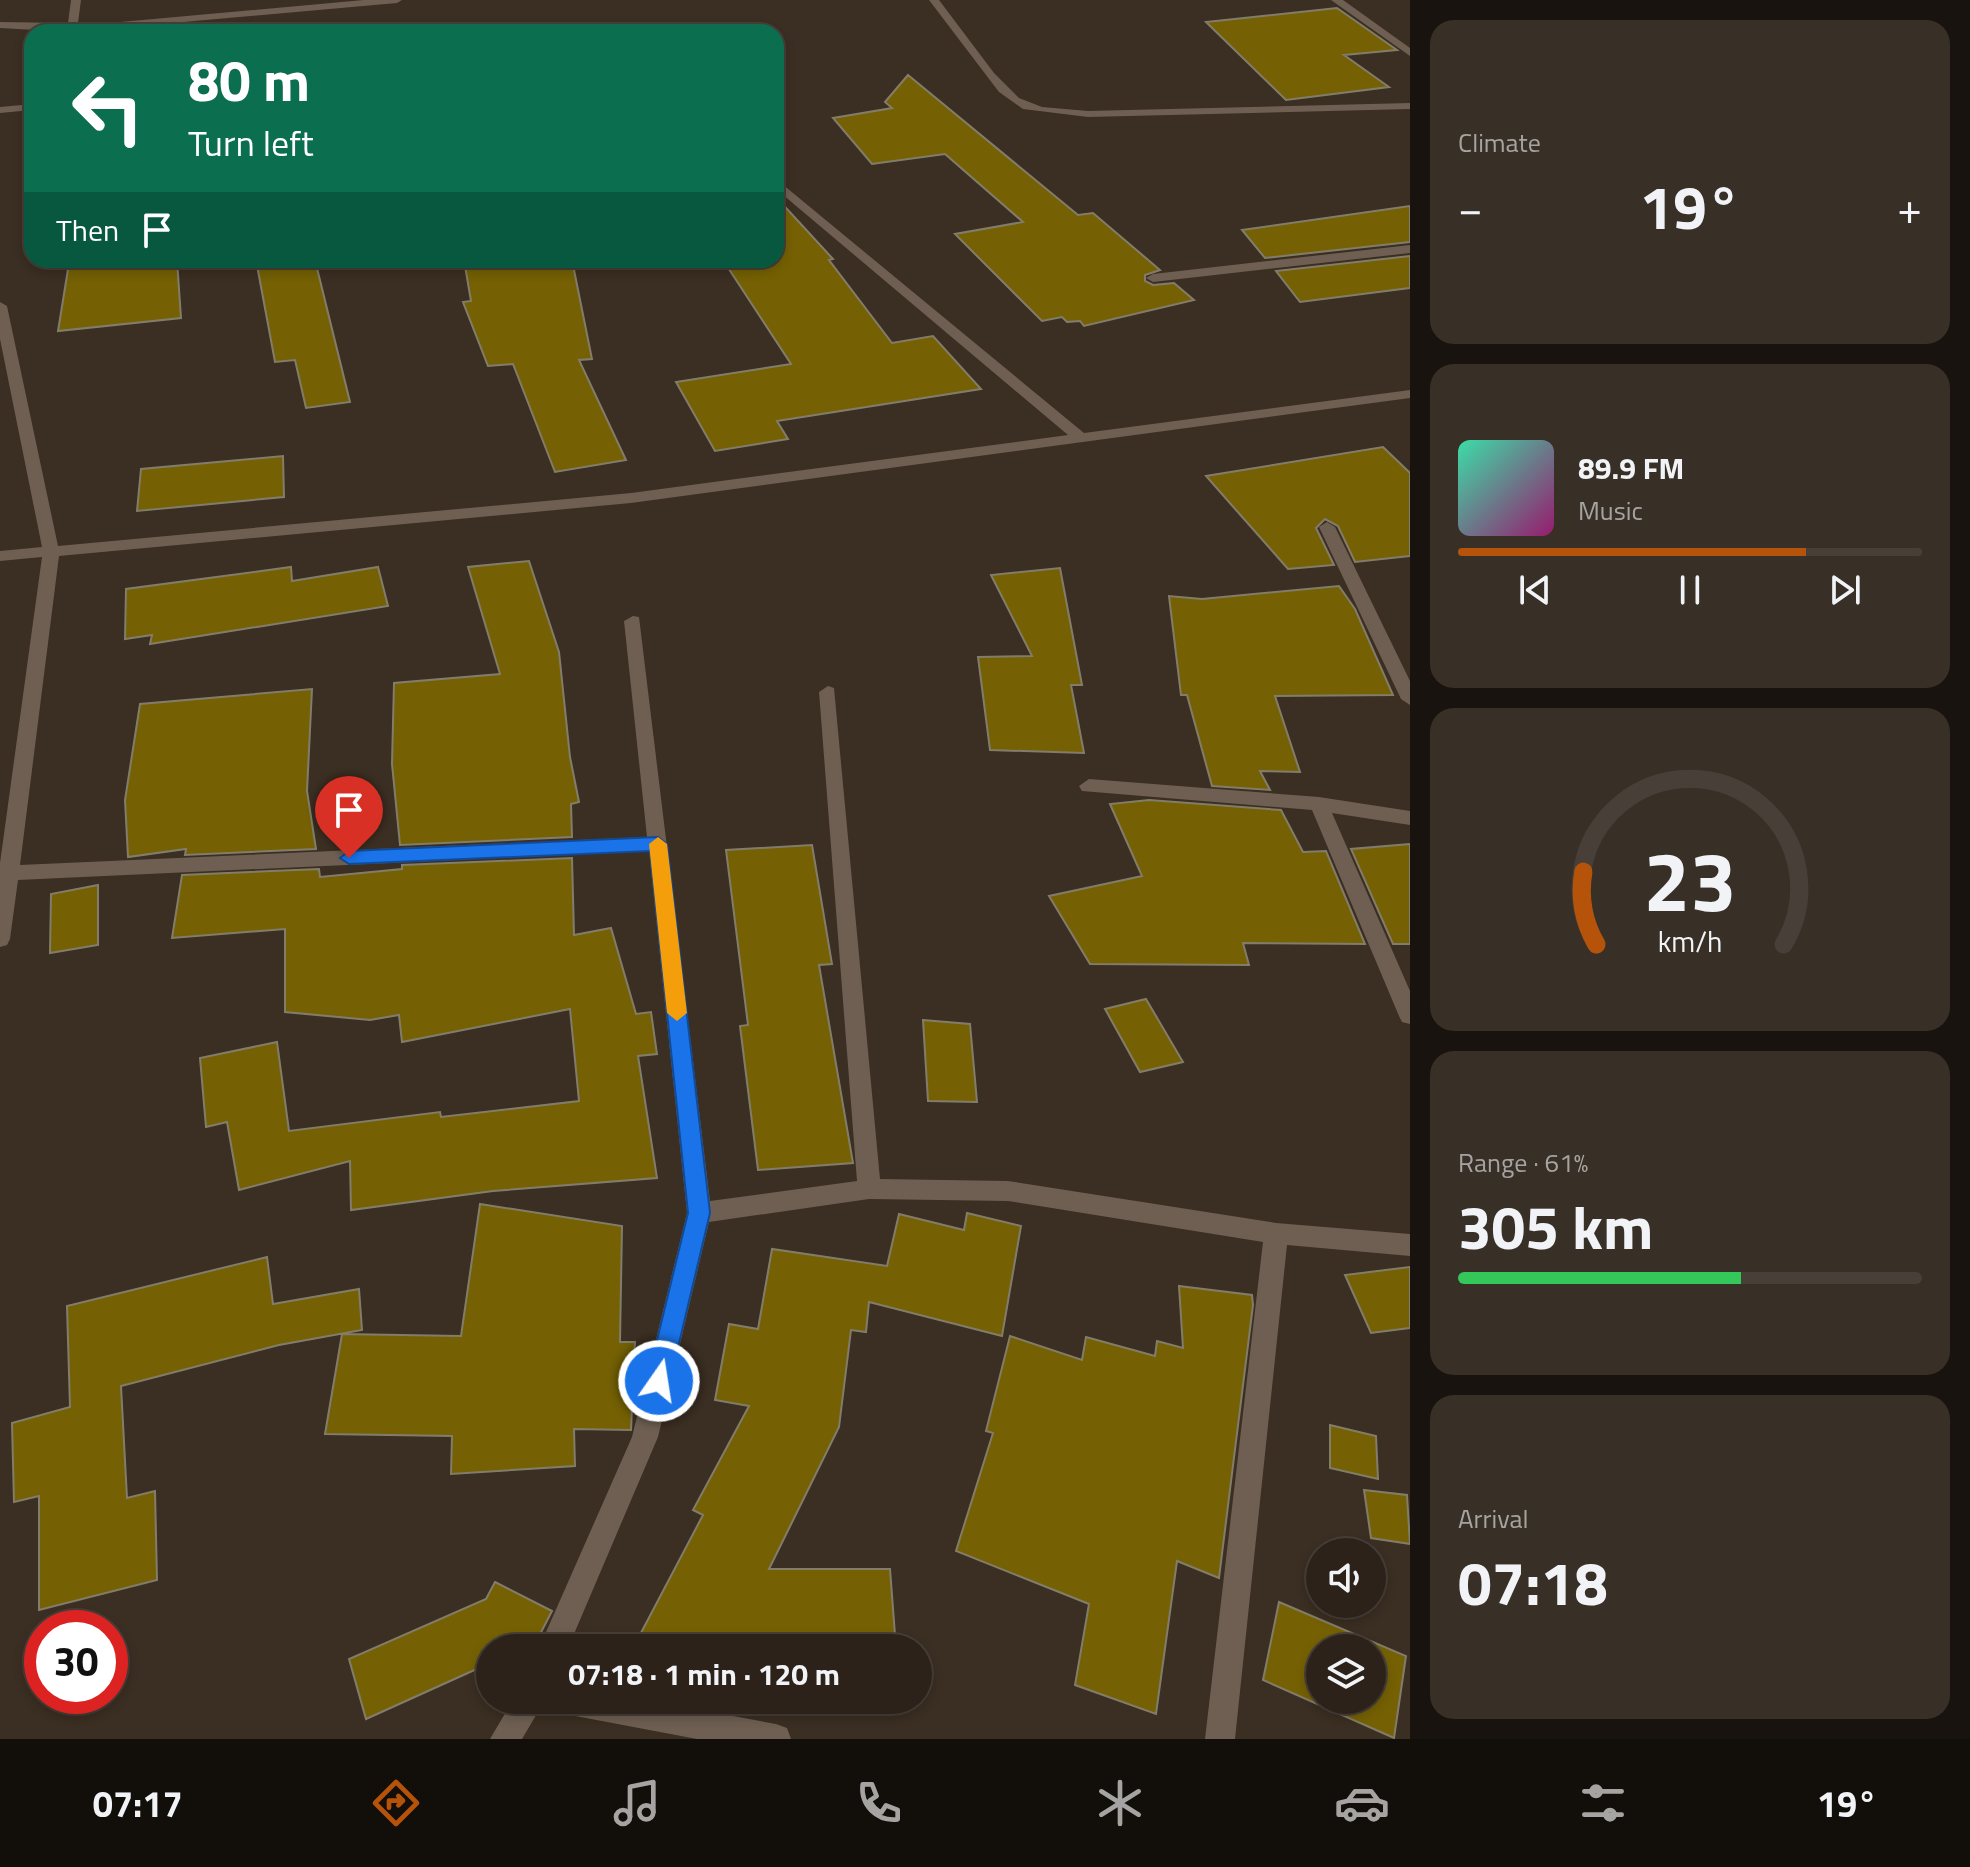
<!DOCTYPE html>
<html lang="en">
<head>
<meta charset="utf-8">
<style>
  body { margin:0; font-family:"Titillium Web",sans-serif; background:#382f27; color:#f1f3f6; height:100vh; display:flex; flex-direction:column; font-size:30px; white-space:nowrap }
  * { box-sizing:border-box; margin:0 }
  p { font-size:26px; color:#a6a4a2 }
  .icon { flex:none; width:44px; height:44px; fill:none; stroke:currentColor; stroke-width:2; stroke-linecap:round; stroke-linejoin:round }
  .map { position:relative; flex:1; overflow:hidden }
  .side { display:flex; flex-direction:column; gap:20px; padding:20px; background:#18130e; width:560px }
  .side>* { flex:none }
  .guide { position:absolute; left:24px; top:24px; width:760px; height:244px; border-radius:24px; box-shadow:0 4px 12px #0003,0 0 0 2px #483f39; background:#0b6e4f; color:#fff; overflow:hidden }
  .tools { position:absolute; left:1306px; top:1538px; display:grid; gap:16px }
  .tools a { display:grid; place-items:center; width:80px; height:80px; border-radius:50%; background:#2c221a; box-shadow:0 4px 12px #0003,0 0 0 2px #483f39; font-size:40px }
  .speed { position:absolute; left:24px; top:1610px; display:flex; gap:16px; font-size:40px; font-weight:700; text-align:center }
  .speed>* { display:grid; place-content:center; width:104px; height:104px; border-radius:50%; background:#2c221a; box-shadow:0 4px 12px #0003,0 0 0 2px #483f39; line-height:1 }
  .speed .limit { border:12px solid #d22; background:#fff; color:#111 }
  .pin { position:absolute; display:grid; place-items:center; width:68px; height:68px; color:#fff; margin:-82px -34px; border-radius:50% 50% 50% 0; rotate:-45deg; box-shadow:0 0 8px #0007 }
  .pin .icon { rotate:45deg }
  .me { position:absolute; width:88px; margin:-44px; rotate:13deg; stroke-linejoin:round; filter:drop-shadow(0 0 6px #0008) }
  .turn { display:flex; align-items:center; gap:28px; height:168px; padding:0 32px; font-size:36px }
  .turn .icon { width:104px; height:104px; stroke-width:2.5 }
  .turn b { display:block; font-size:56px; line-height:68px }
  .then { display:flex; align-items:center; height:76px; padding:0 32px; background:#0003; gap:16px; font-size:30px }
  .big { font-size:60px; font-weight:700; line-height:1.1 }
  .side .card { flex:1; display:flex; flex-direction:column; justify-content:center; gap:12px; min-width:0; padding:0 28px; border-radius:24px; background:#382f27 }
  .side .dial { align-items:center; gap:0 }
  .dial svg { height:208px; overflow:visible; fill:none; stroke:#483f39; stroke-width:7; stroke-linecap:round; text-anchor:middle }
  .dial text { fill:#f1f3f6; stroke:none }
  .song { display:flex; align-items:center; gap:24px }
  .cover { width:96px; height:96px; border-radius:12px; background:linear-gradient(135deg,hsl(160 70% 55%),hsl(320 70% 35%)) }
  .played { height:8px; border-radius:4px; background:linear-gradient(90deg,#b45309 75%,#483f39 75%) }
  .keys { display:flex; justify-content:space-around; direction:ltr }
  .heat { display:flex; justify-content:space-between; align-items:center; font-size:44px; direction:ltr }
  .charge { height:12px; border-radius:6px; background:linear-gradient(90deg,#34c759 61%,#483f39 0) }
  .trip { position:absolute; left:476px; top:1634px; width:456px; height:80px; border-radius:40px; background:#2c221a; box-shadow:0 4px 12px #0003,0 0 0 2px #483f39; font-weight:700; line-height:80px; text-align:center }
  .tab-bar { display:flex; height:128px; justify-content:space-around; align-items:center; background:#120e0a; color:#a6a4a2 }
  .tab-bar .icon { width:56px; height:56px }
  .tab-bar .current { color:#b45309 }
  .tab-bar b { font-size:36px; color:#f1f3f6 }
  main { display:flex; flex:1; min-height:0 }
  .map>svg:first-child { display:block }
  .building { fill:#756103; stroke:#827d6a; stroke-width:2; fill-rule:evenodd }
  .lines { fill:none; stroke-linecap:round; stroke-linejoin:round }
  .street { fill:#6e5f52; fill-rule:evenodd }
  .route { fill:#1a73e8; stroke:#114b97; stroke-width:2 }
  .slow { fill:#f59e0b }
</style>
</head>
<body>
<main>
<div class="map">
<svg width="1410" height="1739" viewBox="0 0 1410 1739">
  <rect width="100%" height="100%" fill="#3b2e22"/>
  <!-- building -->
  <path class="building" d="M 1337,8 L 1397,50 L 1344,55 L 1389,87 L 1286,100 L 1206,22 Z
    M 908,75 L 1078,215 L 1093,213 L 1160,270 L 1145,275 L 1145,281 L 1153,285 L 1174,283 L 1194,300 L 1084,326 L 1080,321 L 1067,322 L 1062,317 L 1042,321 L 955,234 L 1023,222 L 945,154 L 872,164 L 833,118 L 892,108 L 885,102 Z
    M 776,197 L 833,259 L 829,260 L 892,343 L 933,336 L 981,389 L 777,421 L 788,439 L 715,451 L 676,382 L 791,364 L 723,260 L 776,260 Z
    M 1410,206 L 1410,242 L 1265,258 L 1242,230 Z
    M 1410,256 L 1410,288 L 1300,302 L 1276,271 Z
    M 105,260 L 177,260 L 181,318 L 58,331 L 69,263 Z
    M 256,260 L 315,260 L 350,402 L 306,408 L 295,360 L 275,362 Z
    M 464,260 L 572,260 L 592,359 L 579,360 L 626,460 L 555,472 L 513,364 L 488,366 L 463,302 L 471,301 Z
    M 1383,447 L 1410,473 L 1410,556 L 1355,562 L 1338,526 L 1325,519 L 1316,528 L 1334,565 L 1288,569 L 1206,476 Z
    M 283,456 L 284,497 L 137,511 L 141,469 Z
    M 529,561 L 559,652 L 570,757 L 579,802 L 571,804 L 572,837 L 400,845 L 392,764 L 394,683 L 500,674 L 468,567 Z
    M 291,567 L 292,581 L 378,567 L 388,606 L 150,644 L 152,635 L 125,639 L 126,589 Z
    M 1060,568 L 1082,685 L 1071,685 L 1084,753 L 990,750 L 978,657 L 1032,656 L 991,575 Z
    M 1339,586 L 1355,609 L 1393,695 L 1275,696 L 1300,772 L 1260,771 L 1270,790 L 1212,786 L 1187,695 L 1181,695 L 1169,596 L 1202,599 Z
    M 312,689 L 307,791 L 316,849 L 185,855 L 186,849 L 128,857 L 125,800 L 140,704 Z
    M 1149,800 L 1281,810 L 1303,852 L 1326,851 L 1365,944 L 1243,943 L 1249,965 L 1090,964 L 1049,896 L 1142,876 L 1110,804 Z
    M 1410,844 L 1410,944 L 1393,944 L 1351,849 Z
    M 812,845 L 832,964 L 819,965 L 853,1163 L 758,1170 L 740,1026 L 748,1025 L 726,850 Z
    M 572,858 L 574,935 L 611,928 L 636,1014 L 651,1012 L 657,1054 L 638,1056 L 657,1178 L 493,1191 L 351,1210 L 350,1161 L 239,1190 L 227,1122 L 206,1127 L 200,1058 L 277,1042 L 289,1131 L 440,1112 L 441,1117 L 579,1101 L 570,1009 L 402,1042 L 399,1015 L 370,1020 L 285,1012 L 285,929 L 172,938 L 182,875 L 319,869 L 320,877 L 402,869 L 402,865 Z
    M 98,885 L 98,945 L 50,953 L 51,894 Z
    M 1146,999 L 1183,1062 L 1140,1072 L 1105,1009 Z
    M 923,1020 L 970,1024 L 977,1102 L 928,1101 Z
    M 480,1204 L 622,1226 L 620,1342 L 635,1342 L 631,1430 L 574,1429 L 575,1466 L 451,1474 L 452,1436 L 325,1434 L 342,1334 L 461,1336 Z
    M 967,1213 L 1021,1226 L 1002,1336 L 869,1302 L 866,1332 L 851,1330 L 839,1427 L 769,1569 L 890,1569 L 896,1648 L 633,1648 L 703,1515 L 693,1510 L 749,1406 L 715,1400 L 729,1324 L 758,1329 L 772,1249 L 887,1266 L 899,1214 L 964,1230 Z
    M 267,1257 L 273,1304 L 359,1289 L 362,1330 L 279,1345 L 121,1386 L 127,1498 L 155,1491 L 157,1580 L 39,1610 L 39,1496 L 14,1502 L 12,1423 L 70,1407 L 67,1306 Z
    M 1410,1267 L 1410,1328 L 1371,1333 L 1345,1275 Z
    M 1179,1286 L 1252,1295 L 1253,1305 L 1219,1578 L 1177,1561 L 1156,1714 L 1075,1685 L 1089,1604 L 956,1551 L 993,1433 L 986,1431 L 1010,1336 L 1082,1360 L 1086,1337 L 1155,1356 L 1157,1341 L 1183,1348 Z
    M 1330,1425 L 1376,1436 L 1378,1479 L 1330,1468 Z
    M 1364,1490 L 1407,1495 L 1410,1544 L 1371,1538 Z
    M 495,1582 L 552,1611 L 533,1648 L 490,1648 L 490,1663 L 366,1719 L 349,1659 L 486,1599 Z
    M 1279,1602 L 1406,1656 L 1394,1738 L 1263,1680 ZM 1320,1648 L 1372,1648 L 1372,1700 L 1320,1700 Z"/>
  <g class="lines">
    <!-- street -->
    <path class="street" d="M 71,0 L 81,0 L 78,23 L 98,24 L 364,0 L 402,0 L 397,3 L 72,32 L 0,28 L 0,22 L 68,23 Z
      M 929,0 L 939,0 L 994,73 L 1019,98 L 1042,107 L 1088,111 L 1410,103 L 1410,109 L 1088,117 L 1023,109 L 999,92 Z
      M 1331,0 L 1343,0 L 1410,48 L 1410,56 Z
      M 32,104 L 32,110 L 0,113 L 0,107 Z
      M 776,179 L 1084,433 L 1410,390 L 1410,398 L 631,503 L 59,556 L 20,865 L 647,837 L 624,621 L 633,616 L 639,617 L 710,1201 L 857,1181 L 819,692 L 828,686 L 834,688 L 880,1179 L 1008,1181 L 1276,1223 L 1410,1234 L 1410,1256 L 1287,1245 L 1235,1739 L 1205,1739 L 1263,1242 L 1008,1201 L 869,1199 L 709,1222 L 658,1437 L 568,1648 L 539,1648 L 632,1437 L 687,1213 L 649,851 L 18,880 L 10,939 L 7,945 L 0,947 L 0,863 L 42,557 L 0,561 L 0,551 L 42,547 L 0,339 L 0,302 L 7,306 L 58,546 L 631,493 L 1068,435 L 776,189 Z
      M 1410,245 L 1410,253 L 1153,282 L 1146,278 L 1153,274 Z
      M 1327,522 L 1335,527 L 1410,681 L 1410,705 L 1401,699 L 1319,527 Z
      M 1089,779 L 1319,797 L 1410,811 L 1410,825 L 1332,813 L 1410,991 L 1410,1024 L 1402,1022 L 1399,1016 L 1312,810 L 1082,791 L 1079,786 Z
      M 513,1700 L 545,1700 L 522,1739 L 490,1739 Z
      M 555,1700 L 648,1700 L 776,1724 L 787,1728 L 791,1739 L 697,1739 L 570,1715 L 560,1710 Z"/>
  </g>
  <!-- route -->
  <path class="route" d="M 658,837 L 667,844 L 710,1213 L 670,1381 L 667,1389 L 659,1392 L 650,1389 L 647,1381 L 688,1213 L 650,851 L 349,864 L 340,858 L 349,851 Z"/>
  <!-- slow -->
  <path class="slow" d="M 658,837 L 667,844 L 687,1013 L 677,1021 L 667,1013 L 649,844 Z"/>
</svg>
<div class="tools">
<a><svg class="icon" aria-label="sound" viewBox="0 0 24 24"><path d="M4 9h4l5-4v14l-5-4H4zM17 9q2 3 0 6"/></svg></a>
<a><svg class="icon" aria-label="layers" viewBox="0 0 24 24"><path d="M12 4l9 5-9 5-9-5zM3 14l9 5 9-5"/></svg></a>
</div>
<div class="speed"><div class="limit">30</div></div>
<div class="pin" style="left:349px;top:858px;background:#d93025"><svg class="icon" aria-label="arrive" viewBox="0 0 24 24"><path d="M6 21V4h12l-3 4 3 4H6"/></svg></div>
<svg class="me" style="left:659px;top:1381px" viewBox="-20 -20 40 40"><circle r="17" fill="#1a73e8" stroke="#fff" stroke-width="3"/><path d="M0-11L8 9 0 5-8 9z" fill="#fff"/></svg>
<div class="trip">07:18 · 1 min · 120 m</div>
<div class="guide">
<div class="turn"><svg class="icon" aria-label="left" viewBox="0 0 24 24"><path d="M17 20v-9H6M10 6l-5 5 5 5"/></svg><div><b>80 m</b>Turn left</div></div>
<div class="then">Then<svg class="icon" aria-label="arrive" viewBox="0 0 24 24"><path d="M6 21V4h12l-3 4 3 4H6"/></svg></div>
</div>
</div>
<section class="side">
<div class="card"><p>Climate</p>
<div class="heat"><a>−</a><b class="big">19°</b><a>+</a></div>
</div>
<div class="card">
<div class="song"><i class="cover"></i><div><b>89.9 FM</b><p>Music</p></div></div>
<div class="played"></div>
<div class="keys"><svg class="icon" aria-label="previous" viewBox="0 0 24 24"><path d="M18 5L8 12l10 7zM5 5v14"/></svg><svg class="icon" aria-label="pause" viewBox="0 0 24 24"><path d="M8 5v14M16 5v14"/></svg><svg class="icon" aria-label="next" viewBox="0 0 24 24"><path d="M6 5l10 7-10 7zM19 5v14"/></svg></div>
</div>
<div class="card dial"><svg viewBox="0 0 100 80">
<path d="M14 69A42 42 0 1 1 86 69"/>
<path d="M14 69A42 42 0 0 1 9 41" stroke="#b45309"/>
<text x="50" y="56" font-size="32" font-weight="700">23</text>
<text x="50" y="72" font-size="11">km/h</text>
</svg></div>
<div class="card"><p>Range · 61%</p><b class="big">305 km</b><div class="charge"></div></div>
<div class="card"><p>Arrival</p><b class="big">07:18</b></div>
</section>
</main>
<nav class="tab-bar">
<b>07:17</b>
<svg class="icon current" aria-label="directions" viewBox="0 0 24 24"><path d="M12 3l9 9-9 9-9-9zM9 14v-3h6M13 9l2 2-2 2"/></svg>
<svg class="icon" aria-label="music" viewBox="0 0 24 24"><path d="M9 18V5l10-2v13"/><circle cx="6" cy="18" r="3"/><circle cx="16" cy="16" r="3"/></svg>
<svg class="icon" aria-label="phone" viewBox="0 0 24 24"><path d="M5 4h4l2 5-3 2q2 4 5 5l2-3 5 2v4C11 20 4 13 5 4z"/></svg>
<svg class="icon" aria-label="climate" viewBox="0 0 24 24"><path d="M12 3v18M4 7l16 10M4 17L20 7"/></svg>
<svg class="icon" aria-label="car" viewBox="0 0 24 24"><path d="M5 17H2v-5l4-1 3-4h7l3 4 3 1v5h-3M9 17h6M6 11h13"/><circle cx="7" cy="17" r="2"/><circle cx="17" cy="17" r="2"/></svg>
<svg class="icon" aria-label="filters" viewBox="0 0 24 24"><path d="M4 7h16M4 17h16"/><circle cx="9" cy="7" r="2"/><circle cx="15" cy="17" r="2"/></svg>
<b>19°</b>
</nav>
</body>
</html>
